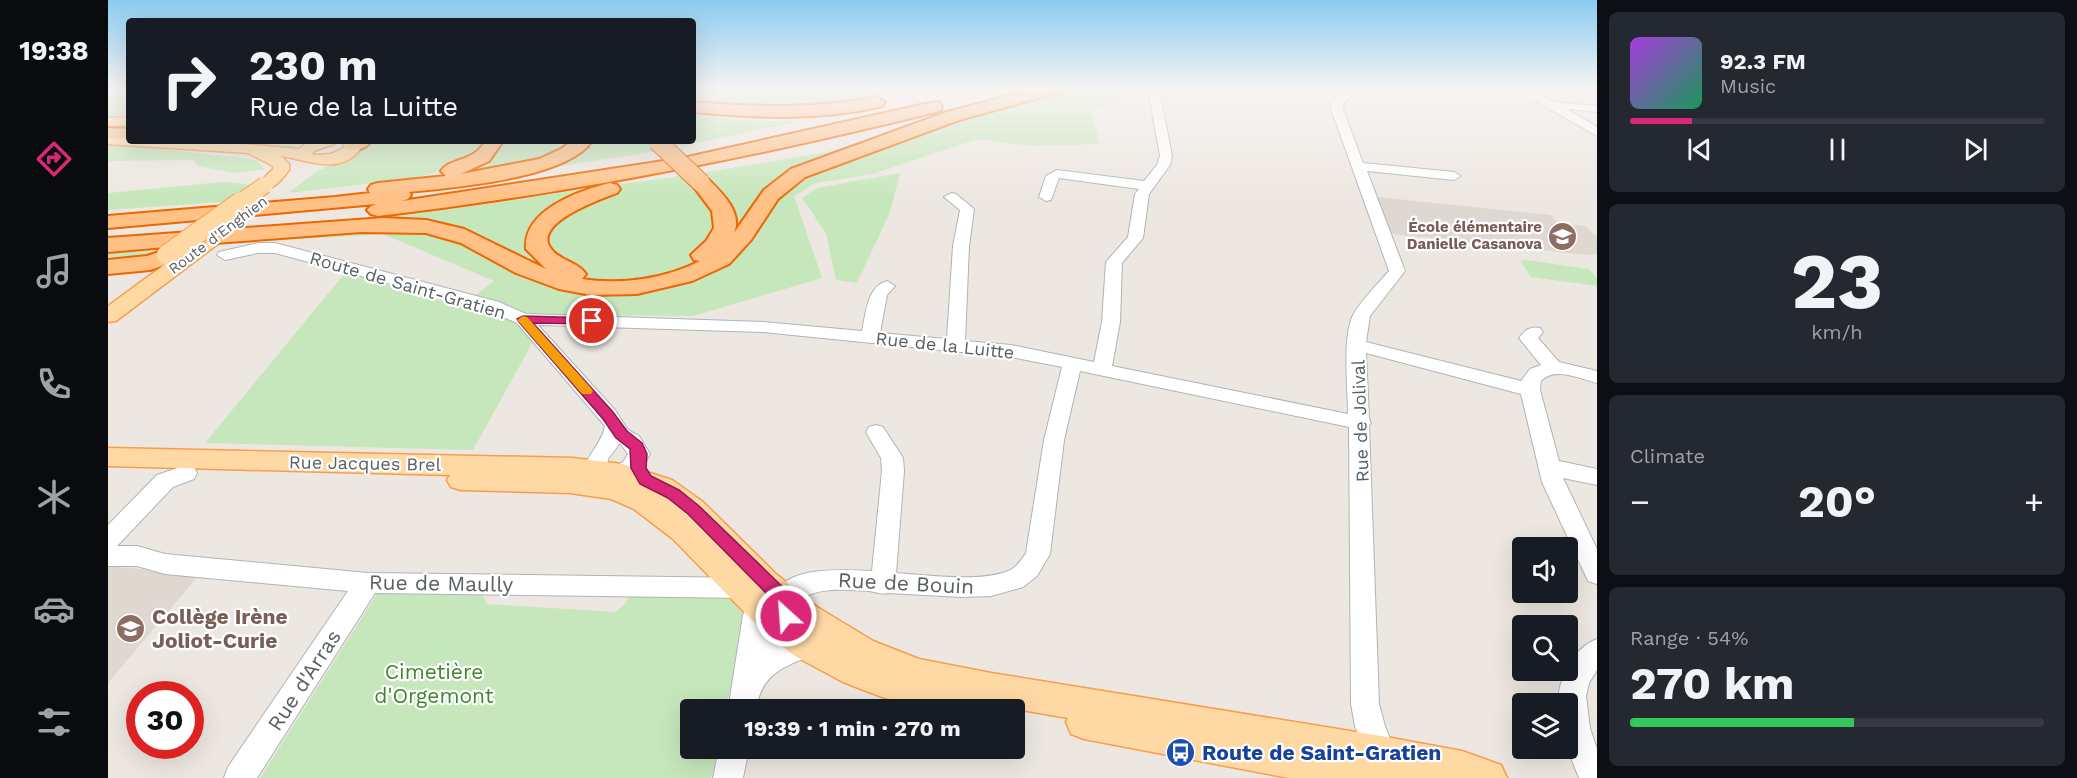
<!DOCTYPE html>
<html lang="en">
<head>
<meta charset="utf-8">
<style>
  body { margin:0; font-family:"Work Sans",sans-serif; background:#242831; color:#f1f3f6; height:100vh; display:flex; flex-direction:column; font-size:22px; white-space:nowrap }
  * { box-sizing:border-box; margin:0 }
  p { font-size:20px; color:#9ea1a6 }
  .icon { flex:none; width:33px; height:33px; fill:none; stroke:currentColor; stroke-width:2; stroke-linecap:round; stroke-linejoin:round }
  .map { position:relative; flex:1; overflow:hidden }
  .drawer { display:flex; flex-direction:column; gap:12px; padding:12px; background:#0d0f14; width:480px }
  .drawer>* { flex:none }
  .hud { position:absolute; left:18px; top:18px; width:570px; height:126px; border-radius:6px; box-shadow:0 6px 24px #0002; background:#171b24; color:#f1f3f6; overflow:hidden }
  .fabs { position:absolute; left:1404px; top:537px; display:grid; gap:12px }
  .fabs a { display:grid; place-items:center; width:66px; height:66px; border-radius:6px; background:#171b24; box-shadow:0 6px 24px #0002; font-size:30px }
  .speed { position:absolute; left:18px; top:681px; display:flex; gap:12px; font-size:30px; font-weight:700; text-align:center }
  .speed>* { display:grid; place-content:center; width:78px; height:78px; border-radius:50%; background:#171b24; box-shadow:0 6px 24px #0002; line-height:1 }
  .speed .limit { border:9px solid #d22; background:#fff; color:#111 }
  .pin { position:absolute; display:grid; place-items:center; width:51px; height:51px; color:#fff; margin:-26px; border:3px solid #fff; border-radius:50%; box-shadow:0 2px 6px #0007 }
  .me { position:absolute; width:66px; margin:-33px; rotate:334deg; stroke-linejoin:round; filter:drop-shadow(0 0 4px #0008) }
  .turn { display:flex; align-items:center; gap:21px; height:126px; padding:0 24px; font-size:27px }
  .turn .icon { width:78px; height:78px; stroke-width:2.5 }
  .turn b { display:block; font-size:42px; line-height:51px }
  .big { font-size:45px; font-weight:700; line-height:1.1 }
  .drawer .widget { flex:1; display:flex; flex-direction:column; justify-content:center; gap:9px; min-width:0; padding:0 21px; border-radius:9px; background:#242831 }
  .drawer .dial { align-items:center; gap:0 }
  .dial b { font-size:78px; line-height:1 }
  .song { display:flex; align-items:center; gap:18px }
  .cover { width:72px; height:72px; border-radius:9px; background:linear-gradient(135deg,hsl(280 70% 55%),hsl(150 70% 35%)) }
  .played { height:6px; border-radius:3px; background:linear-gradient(90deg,#db2777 15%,#363941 15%) }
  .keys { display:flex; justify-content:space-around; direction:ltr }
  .heat { display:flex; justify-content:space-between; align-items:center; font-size:33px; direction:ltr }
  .charge { height:9px; border-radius:4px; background:linear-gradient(90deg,#34c759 54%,#363941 0) }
  .trip { position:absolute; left:572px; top:699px; width:345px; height:60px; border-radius:6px; background:#171b24; box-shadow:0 6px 24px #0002; font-weight:700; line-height:60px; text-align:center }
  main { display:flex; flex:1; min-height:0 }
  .menu { display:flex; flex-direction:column; width:108px; justify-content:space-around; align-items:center; background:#090b0e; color:#9ea1a6 }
  .menu .icon { width:42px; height:42px }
  .menu .current { color:#db2777 }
  .menu b { font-size:27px; color:#f1f3f6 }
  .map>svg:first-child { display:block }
  .education { fill:#dfd8d1 }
  .green { fill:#c6e7bb }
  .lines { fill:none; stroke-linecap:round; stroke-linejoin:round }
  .minor-casing { stroke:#afb4b7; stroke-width:2 }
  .major-casing { stroke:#f89d4f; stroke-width:3 }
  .highway-casing { stroke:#e60; stroke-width:4 }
  .minor { fill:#fff; fill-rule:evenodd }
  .major { fill:#ffd9a4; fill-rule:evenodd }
  .highway { fill:#ffc186; fill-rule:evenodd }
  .major-bridge-far1-casing { stroke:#f89d4f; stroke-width:18; stroke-linecap:butt }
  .major-bridge-casing { stroke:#f89d4f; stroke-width:22; stroke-linecap:butt }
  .highway-bridge-casing { stroke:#e60; stroke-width:20; stroke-linecap:butt }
  .major-bridge-far1 { stroke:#ffd9a4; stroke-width:16 }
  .major-bridge { stroke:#ffd9a4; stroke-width:20 }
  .highway-bridge { stroke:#ffc186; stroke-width:18 }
  .route { fill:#db2777; stroke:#8e194d; stroke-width:1.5 }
  .slow { fill:#f59e0b }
  .labels { text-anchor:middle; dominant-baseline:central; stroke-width:4.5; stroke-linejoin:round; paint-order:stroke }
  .far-education-label { font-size:15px; font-weight:bold; fill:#785e54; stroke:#fff; text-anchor:end }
  .far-street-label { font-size:15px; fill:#596063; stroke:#fff }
  .street-label { font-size:18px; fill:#596063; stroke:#fff }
  .near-street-label { font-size:21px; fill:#596063; stroke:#fff }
  .near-education-label { font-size:21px; font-weight:bold; fill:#785e54; stroke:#fff; text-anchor:start }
  .near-park-label { font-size:21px; fill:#41842f; stroke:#fff }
  .near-transit-label { font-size:21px; font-weight:bold; fill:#164399; stroke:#fff; text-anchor:start }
</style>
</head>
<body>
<main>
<nav class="menu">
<b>19:38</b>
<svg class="icon current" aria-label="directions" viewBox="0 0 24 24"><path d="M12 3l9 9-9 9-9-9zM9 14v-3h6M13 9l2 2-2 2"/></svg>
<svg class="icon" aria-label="music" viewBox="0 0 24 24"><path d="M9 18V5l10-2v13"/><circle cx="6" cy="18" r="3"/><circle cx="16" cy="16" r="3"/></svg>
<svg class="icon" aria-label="phone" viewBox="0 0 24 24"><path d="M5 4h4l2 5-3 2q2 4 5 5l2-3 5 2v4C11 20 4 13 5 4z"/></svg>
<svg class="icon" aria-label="climate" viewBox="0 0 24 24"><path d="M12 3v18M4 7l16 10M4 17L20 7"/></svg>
<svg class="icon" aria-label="car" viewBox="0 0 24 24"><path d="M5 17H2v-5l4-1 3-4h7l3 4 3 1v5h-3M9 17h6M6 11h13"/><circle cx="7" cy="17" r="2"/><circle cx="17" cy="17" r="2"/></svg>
<svg class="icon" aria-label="filters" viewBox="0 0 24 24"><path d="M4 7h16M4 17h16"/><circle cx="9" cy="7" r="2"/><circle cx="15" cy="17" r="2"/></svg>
</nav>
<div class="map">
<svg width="1489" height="778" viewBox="0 0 1489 778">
  <rect width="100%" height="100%" fill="#ede7e1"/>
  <!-- education -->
  <path class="education" d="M 1269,197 L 1443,215 L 1450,224 L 1478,226 L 1489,237 L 1489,254 L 1477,255 L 1284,234 Z
    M 0,566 L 92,574 L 0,683 Z"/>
  <!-- green -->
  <path class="green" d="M 0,89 L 21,89 L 21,119 L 0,119 Z
    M 585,89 L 798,89 L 711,106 L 642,107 L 585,99 Z
    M 970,89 L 1027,89 L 983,112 L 992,144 L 922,146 L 870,139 L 764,174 L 708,183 L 686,196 L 714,278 L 585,316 L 441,315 L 431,323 L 421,349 L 365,450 L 97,443 L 237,273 L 353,306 L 386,281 L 275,234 L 159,241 L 164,229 L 308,213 L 607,171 L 723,151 Z
    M 585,115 L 649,121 L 694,121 L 574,146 L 568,141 L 585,141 Z
    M 103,141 L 206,141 C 176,154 134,147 103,141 Z
    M 264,141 L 380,141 L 378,148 L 335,171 L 306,178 L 180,193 L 211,170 L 249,154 Z
    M 393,141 L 466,141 L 439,158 L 340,175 Z
    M 481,141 L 541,141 L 549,151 L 408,173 Z
    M 0,144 L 128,157 L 147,160 L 157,169 L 127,173 L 89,166 L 86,160 L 0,161 Z
    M 792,173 L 782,212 L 749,283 L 728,280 L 718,233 L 694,198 L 709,188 Z
    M 115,182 L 148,185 L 126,201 L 0,210 L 0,193 Z
    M 65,245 L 49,256 L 0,263 L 0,250 Z
    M 1417,260 L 1481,269 L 1489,278 L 1489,286 L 1423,277 L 1412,261 Z
    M 283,586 L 376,589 L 375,596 L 379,604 L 507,612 L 516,605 L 522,595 L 630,597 L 639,606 L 618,709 L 582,710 L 582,748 L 610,749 L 603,778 L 152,778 L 269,594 Z"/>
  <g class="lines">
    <defs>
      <path id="minor" d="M 1040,89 L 1051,89 L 1064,156 L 1062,165 L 1041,194 L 1035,238 L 1014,263 L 1012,322 L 1004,366 L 1240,414 C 1240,388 1234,337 1245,315 C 1254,299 1269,285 1281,271 L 1222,106 L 1235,89 L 1249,89 L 1234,106 L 1255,163 L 1346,172 L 1353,176 L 1346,180 L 1259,171 L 1297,271 L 1262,316 L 1258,342 L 1413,381 L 1422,369 L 1433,365 L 1411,338 C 1417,330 1422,326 1432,328 L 1435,332 L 1430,338 L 1451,362 L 1489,371 L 1489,383 C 1472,379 1447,366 1433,381 L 1432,390 L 1451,461 L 1489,469 L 1489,485 L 1455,478 L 1489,549 L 1489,584 L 1480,581 L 1434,482 L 1413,394 L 1258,353 L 1261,419 L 1263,423 L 1261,426 L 1271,704 L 1277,726 L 1297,778 L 1267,778 L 1247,726 L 1243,704 L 1241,427 L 972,371 L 956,440 L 942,554 L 929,576 L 915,587 L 883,596 L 853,597 L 780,593 C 773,595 768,592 761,591 C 739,590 709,586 691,601 L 691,621 L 680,640 L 699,634 L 708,638 L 712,646 L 708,654 C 677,666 653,673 648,710 L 620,710 L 635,615 L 643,599 L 659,591 L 666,594 C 681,565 737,570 764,571 L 774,471 L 773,458 L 758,432 L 761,427 L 768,425 L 775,427 L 795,458 L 796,471 L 788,573 C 817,575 877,583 902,570 C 909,567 914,559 918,553 L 936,440 L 954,367 L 903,357 L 655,332 L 430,325 L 507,410 L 520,430 L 531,436 L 542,454 L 531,472 L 490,494 L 482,492 C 465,461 492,452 497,426 L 409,323 L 379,310 L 167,253 L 150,253 L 117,260 L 109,255 L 111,252 L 150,243 L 167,243 L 391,302 L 418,314 L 655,322 L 754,331 C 758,314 759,286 779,281 L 787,286 L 779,295 L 772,333 L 839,339 L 845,246 L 852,210 L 836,197 L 843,193 L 848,194 L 866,209 L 861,246 L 857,341 L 903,345 L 986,362 L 994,322 L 998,262 L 1020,237 L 1027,194 L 1031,189 L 951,178 L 943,200 L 938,201 L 931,197 L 938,176 L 949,170 L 1036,181 L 1049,165 L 1052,156 ZM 512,443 L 520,454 L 515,462 L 498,471 L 500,459 ZM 665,612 L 665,618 L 659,626 L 661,615 Z
        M 1407,89 L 1421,89 L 1446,102 L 1489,106 L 1489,112 L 1459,109 L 1489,127 L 1489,136 Z
        M 78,465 L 86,467 L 89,473 L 86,479 L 65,487 L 9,546 L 29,546 L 57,554 L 260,573 L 639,578 L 648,581 L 652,588 L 648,595 L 639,598 L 267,593 L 149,778 L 116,778 L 120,767 L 240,591 L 57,574 L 29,566 L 0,566 L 0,525 L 49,475 Z
        M 1489,639 L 1489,670 L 1481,683 L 1478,696 L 1482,728 L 1489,749 L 1489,778 L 1471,778 L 1459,748 L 1460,704 L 1450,704 C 1450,679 1465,648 1489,639 Z
        M 611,748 L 641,748 L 635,778 L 605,778 Z"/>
      <path id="major" d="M 21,117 L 21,125 L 0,126 L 0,118 Z
        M 0,134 L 21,136 L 21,141 L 100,141 L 192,149 C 200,138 216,141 229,141 L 226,144 L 206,151 L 204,154 L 207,155 L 223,154 L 237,147 L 233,141 L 249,141 L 254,147 C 232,177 201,160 173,156 L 181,164 L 181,170 C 174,180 164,192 151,189 L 149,185 L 165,169 L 165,166 L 140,153 L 0,144 Z
        M 104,233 L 111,235 L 113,239 L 111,243 L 8,321 L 0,322 L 0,306 L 97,235 Z
        M 0,448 L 465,458 L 514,464 L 564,480 L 595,502 L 668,574 L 709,607 L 765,641 L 811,659 L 883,673 L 1273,736 L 1354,751 L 1393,765 L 1399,778 L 1181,778 L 976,739 L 963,734 L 958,722 L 960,718 L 902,708 L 820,710 L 774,697 L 735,682 L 685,655 L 644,620 L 565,539 L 526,509 L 503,499 L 462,493 L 353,490 L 343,487 L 339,480 L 342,475 L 0,466 Z"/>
      <path id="highway" d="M 926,89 L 954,89 L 952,92 L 851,120 L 697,177 L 670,199 L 643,240 L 621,264 L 584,281 L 529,294 L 483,295 L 451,289 L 408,273 L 353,243 L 318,233 L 253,232 L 93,244 L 96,248 L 93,253 L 42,270 L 0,274 L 0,260 L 39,256 L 69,246 L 0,252 L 0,238 L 276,218 L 318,220 L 356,229 L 438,269 L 418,249 C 415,210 470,191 502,183 L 509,185 L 512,189 L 509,193 C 493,199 421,224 444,250 C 453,261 470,262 478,274 L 474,279 C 513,285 557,279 592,261 L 586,260 L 583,255 L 598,241 L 606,228 L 604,211 L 583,183 L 586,179 L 600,179 C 613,192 635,212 626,233 L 656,190 L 683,169 L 839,112 Z
        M 769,97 L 777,102 L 775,106 C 712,121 648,118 585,112 L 585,102 C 647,107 707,109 769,97 Z
        M 826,102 L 832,103 L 834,107 L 832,111 C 647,157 460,194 270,216 L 263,214 L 259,210 L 263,206 L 268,204 L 0,228 L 0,216 L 227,197 L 262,193 L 260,189 L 263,185 L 270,183 L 338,176 L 333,171 C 343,157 367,162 377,141 L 395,141 L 381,161 L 353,174 L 431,159 L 453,149 L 464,141 L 484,141 C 458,179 346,187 301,192 L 303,195 L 300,199 L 294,201 L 575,158 Z
        M 0,128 L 21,129 L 21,139 L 0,138 Z
        M 241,141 L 263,141 C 258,149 249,151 240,149 L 238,145 Z"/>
    </defs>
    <!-- minor casing -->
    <use href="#minor" class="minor-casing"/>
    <!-- major casing -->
    <use href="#major" class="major-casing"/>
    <!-- highway casing -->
    <use href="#highway" class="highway-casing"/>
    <!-- minor -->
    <use href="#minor" class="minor"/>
    <!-- major -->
    <use href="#major" class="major"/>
    <!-- highway -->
    <use href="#highway" class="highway"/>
    <defs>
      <path id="major-bridge-far1" d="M 131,203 L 157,185"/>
      <path id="major-bridge" d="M 59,255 L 133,202"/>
      <path id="highway-bridge" d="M 549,141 L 593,183"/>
    </defs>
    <!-- major-bridge-far1 casing -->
    <use href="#major-bridge-far1" class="major-bridge-far1-casing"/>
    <!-- major-bridge casing -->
    <use href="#major-bridge" class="major-bridge-casing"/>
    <!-- highway-bridge casing -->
    <use href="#highway-bridge" class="highway-bridge-casing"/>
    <!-- major-bridge-far1 -->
    <use href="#major-bridge-far1" class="major-bridge-far1"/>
    <!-- major-bridge -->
    <use href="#major-bridge" class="major-bridge"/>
    <!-- highway-bridge -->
    <use href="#highway-bridge" class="highway-bridge"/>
  </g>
  <!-- sky -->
  <linearGradient id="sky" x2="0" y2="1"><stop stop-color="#8bcbf1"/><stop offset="0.45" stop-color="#f7f4f2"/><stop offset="1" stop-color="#f7f4f2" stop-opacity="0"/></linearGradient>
  <rect width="1489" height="198" fill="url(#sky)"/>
  <!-- route -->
  <path class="route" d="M 415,316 L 488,318 L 490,321 L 488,323 L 484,324 L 425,323 L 505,412 L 519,431 L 534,443 L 539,454 L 538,468 L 543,476 L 571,490 L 591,506 L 683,595 L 687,616 L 685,622 L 678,624 L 672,622 L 668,603 L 580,514 L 560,498 L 532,484 L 523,468 L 522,449 L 508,438 L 495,419 L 411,322 L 409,319 Z"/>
  <!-- slow -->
  <path class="slow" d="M 415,316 L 419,317 L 483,388 L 485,391 L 483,394 L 474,394 L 411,322 L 409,320 Z"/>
  <!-- icons -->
  <defs>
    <symbol id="school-disc" viewBox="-11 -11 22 22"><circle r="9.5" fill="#8d6e63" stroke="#fff"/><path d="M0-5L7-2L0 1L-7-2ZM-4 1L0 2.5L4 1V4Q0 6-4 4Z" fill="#fff"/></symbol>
    <symbol id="bus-disc" viewBox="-11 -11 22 22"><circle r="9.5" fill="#1a4fb4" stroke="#fff"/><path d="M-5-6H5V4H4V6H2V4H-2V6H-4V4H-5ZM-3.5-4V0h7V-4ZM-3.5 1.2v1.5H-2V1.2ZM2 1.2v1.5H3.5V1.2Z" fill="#fff"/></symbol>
  </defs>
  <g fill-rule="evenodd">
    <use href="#school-disc" x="1438" y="220" width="33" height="33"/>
    <use href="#school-disc" x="6" y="612" width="33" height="33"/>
    <use href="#bus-disc" x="1056" y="736" width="33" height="33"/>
  </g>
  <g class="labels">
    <!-- far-education labels -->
    <g class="far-education-label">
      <text x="1434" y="227">École élémentaire<tspan x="1434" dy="17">Danielle Casanova</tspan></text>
    </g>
    <!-- far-street labels -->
    <g class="far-street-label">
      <text transform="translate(110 235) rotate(-37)">Route d'Enghien</text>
    </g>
    <!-- street labels -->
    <g class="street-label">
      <text transform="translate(300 285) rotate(16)">Route de Saint-Gratien</text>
      <text transform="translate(837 345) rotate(6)">Rue de la Luitte</text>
      <text transform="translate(1252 421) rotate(-92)">Rue de Jolival</text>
      <text transform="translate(257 463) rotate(1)">Rue Jacques Brel</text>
    </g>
    <!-- near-street labels -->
    <g class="near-street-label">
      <text transform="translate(333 583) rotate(1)">Rue de Maully</text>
      <text transform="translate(798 583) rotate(3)">Rue de Bouin</text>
      <text transform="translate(196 680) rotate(-57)">Rue d'Arras</text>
    </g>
    <!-- near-education labels -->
    <g class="near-education-label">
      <text x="44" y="616">Collège Irène<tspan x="44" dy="24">Joliot-Curie</tspan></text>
    </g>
    <!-- near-park labels -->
    <g class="near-park-label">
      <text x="326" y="671">Cimetière<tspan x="326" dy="24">d'Orgemont</tspan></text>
    </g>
    <!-- near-transit labels -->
    <g class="near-transit-label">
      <text x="1094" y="752">Route de Saint-Gratien</text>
    </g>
  </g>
</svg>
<div class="fabs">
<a><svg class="icon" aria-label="sound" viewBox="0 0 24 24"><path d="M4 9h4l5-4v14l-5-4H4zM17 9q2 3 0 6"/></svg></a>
<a><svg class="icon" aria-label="search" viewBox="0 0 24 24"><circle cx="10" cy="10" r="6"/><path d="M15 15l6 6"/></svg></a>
<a><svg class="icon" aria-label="layers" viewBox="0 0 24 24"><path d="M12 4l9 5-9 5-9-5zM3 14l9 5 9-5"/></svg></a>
</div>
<div class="speed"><div class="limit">30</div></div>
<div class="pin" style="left:484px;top:321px;background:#d93025"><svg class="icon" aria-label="arrive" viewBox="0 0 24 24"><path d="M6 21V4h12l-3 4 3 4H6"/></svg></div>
<svg class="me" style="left:678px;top:616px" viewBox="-20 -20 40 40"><circle r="17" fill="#db2777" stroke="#fff" stroke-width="3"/><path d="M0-11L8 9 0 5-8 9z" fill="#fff"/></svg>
<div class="trip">19:39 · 1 min · 270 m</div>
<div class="hud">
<div class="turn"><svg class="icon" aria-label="right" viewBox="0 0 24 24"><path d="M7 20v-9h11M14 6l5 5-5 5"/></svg><div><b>230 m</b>Rue de la Luitte</div></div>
</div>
</div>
<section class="drawer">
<div class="widget">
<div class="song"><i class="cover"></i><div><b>92.3 FM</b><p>Music</p></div></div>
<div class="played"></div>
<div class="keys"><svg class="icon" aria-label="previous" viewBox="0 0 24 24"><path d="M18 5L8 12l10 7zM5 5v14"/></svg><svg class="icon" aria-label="pause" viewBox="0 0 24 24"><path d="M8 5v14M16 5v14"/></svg><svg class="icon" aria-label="next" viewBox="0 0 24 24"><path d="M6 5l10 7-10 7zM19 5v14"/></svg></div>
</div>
<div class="widget dial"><b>23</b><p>km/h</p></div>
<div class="widget"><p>Climate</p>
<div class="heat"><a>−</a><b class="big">20°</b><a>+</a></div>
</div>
<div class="widget"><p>Range · 54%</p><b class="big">270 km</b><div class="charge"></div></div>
</section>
</main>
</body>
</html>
